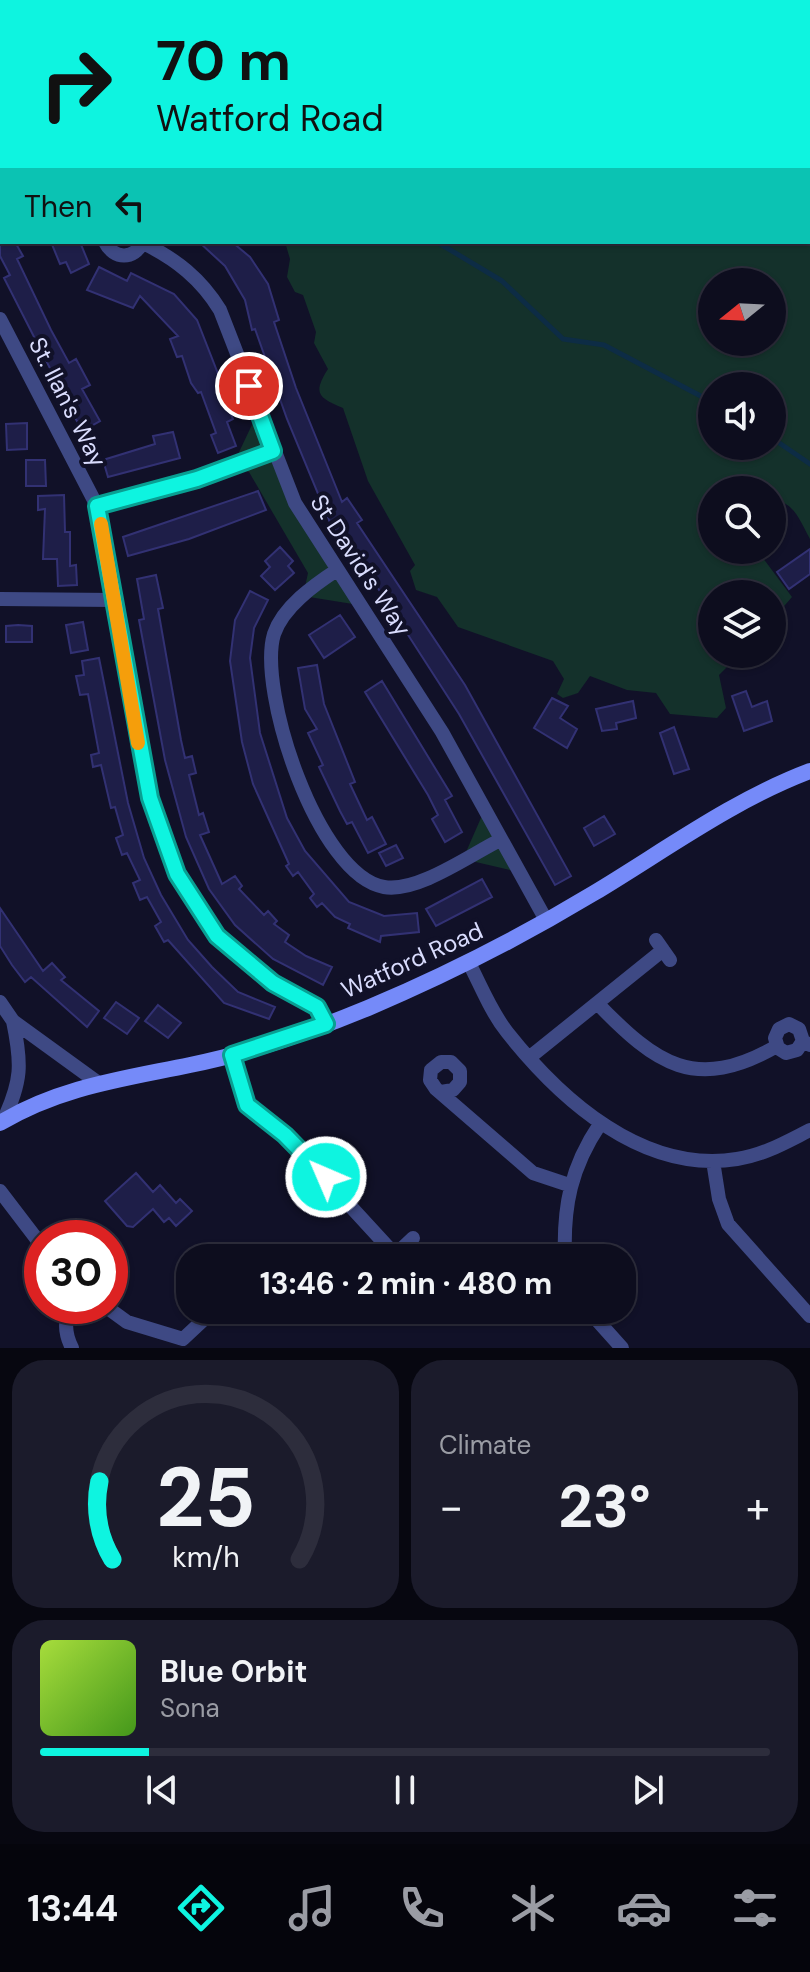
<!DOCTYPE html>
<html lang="en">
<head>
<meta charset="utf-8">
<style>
  body { margin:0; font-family:"DM Sans",sans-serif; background:#1b1b2b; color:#f1f3f6; height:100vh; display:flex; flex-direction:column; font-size:30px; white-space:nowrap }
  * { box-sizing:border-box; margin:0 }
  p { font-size:26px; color:#9a9ca4 }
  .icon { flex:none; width:44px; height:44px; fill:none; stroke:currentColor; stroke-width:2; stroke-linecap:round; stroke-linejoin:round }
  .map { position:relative; height:1348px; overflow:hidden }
  .drawer { display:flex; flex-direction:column; gap:12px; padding:12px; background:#070710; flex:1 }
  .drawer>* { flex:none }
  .guide { position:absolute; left:0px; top:0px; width:810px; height:244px; box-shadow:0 2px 6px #0004,0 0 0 2px #2d2d3c; background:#0ef4e0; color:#111; overflow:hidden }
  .needle { width:52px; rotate:252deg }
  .controls { position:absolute; left:698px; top:268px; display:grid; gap:16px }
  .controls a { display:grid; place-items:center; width:88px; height:88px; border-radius:50%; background:#0d0d1e; box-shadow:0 2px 6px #0004,0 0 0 2px #2d2d3c; font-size:40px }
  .speed { position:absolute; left:24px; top:1220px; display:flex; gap:16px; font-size:40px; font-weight:700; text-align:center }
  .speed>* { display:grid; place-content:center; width:104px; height:104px; border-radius:50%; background:#0d0d1e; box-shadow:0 2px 6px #0004,0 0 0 2px #2d2d3c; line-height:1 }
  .speed .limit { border:12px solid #d22; background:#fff; color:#111 }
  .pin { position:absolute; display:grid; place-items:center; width:68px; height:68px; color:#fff; margin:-34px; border:4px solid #fff; border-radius:50%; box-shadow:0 2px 8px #0007 }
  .me { position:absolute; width:88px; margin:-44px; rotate:315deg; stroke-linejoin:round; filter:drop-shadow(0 0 6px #0008) }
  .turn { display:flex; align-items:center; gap:28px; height:168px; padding:0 24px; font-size:36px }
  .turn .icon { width:104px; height:104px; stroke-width:2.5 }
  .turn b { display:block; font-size:56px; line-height:68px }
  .then { display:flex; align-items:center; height:76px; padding:0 24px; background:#0003; gap:16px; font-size:30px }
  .big { font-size:60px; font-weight:700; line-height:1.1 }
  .drawer .tile { flex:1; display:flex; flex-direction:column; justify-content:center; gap:12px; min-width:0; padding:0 28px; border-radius:32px; background:#1b1b2b }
  .drawer .dial { align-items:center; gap:0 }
  .dial svg { height:208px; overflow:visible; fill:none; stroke:#2d2d3c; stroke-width:7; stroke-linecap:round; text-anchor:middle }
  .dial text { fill:#f1f3f6; stroke:none }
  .song { display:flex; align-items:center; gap:24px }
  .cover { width:96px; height:96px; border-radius:12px; background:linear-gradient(135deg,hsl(80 70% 55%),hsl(100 70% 35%)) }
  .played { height:8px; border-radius:4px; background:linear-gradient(90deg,#0ef4e0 15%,#2d2d3c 15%) }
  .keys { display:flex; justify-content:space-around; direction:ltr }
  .heat { display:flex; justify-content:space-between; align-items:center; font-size:44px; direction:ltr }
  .drawer .tiles { flex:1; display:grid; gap:12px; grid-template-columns:1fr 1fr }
  .tile:last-child { grid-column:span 2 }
  .trip { position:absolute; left:176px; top:1244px; width:460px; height:80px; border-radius:32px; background:#0d0d1e; box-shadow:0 2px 6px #0004,0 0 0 2px #2d2d3c; font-weight:700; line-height:80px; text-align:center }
  .tabs { display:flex; height:128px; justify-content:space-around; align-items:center; background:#05050c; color:#9a9ca4 }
  .tabs .icon { width:56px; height:56px }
  .tabs .current { color:#0ef4e0 }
  .tabs b { font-size:36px; color:#f1f3f6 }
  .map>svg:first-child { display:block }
  .green { fill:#14312b; fill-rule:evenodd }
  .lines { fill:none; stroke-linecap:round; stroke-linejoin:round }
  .stream { stroke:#0d2c45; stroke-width:5 }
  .building { fill:#1e1e48; stroke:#323173; stroke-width:2 }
  .street { stroke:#3e4984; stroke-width:14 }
  .secondary { stroke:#758af9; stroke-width:16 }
  .route-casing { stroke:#099f92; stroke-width:20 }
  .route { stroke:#0ef4e0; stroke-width:14 }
  .slow { stroke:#f59e0b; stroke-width:14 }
  .labels { text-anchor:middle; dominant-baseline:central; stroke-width:8; stroke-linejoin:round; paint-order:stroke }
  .street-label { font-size:24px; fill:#d9dcfd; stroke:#111128 }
</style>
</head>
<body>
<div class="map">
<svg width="810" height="1348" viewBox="0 0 810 1348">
  <rect width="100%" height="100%" fill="#111128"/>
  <!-- green -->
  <path class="green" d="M 0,0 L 810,0 L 810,539 C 800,521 794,501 772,500 L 772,490 L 712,490 L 712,550 L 757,550 L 792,597 L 772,620 L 772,594 L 712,594 L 712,654 L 740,654 L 719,675 L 726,708 L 717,718 L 670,714 L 656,693 L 627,690 L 590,676 L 578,693 L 563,698 L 557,694 L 564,679 L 553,661 L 458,627 L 437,597 L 416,590 L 410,571 L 415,565 L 368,481 L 343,408 C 319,398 312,394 328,369 L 314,343 L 316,332 L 303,295 L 295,292 L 287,277 L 290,259 L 285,242 L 808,242 L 808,2 L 2,2 L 0,105 ZM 712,282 L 772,282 L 772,342 L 712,342 ZM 712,386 L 772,386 L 772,446 L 712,446 Z
    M 258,412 L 273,451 L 359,605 L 303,596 L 308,573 L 249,472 L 232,467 Z
    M 484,811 L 518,872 L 463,859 Z"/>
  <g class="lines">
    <!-- stream -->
    <path class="stream" d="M 352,2 L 354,0
      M 689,2 L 691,0
      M 0,96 L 2,96
      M 437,242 L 502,281 L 563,339 L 604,345 L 712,402
      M 772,438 L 810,464"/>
  </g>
  <!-- building -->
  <path class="building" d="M 0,242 L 15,242 L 23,256 L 17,259 L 51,330 L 69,363 L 76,359 L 90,385 L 82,389 L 100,421 L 82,431 L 4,278 L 10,275 L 0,256 Z
    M 51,242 L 80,242 L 89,264 L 71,273 L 66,262 L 60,264 Z
    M 199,242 L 232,242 L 250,257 L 268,284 L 279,320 L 274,322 L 296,388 L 342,502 L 347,498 L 362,520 L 357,523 L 465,685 L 571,876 L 555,885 L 459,714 L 363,565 L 331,525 L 287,419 L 255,329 L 252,330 L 245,300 L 225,266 Z
    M 99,267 L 127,281 L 131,273 L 174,294 L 197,320 L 222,384 L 219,385 L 233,419 L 227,422 L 236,446 L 218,453 L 211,435 L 216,433 L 201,392 L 198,393 L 191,383 L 182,356 L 177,357 L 170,339 L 178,336 L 140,296 L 133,308 L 87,290 Z
    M 27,423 L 27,449 L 7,450 L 6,424 Z
    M 173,432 L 180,458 L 108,477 L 103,460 L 155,444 L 153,436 Z
    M 26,460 L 45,460 L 46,486 L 26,486 Z
    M 258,491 L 266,510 L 189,539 L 128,556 L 123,537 Z
    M 64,495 L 65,532 L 70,532 L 70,566 L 76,565 L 77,585 L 58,586 L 57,559 L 43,559 L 45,509 L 38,510 L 38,496 Z
    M 280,547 L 293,561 L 288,566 L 294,573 L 275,590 L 261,576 L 270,567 L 265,561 Z
    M 810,549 L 810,574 L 789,589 L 777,572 Z
    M 156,575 L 163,608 L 158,609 L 181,740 L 185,758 L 192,756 L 196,773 L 189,775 L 199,815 L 203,813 L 209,832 L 200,835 L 222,884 L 235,876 L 242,886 L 239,889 L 264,915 L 268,911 L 277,921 L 274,924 L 289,935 L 285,942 L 306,956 L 332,967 L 323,985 L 273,959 L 235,925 L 209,889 L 186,837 L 165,760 L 139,620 L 144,619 L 137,579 Z
    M 250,591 L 268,600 L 254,628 L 250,658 L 260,733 L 287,818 L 305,851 L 349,902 L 384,916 L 417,913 L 419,932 L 381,936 L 380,942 L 348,928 L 350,924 L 335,917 L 322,903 L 317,907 L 310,898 L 314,894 L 298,872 L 293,876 L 286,866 L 289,864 L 253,784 L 242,742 L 230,661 L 235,620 Z
    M 340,615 L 355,637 L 324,658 L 309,635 Z
    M 83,622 L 88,650 L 71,653 L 66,625 Z
    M 18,625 L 32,626 L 32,642 L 6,642 L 6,626 Z
    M 99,658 L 128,803 L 144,858 L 161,895 L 188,940 L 212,967 L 238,992 L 275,1007 L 269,1019 L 224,1003 L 168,940 L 164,942 L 155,926 L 161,922 L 147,897 L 140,900 L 133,883 L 140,880 L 127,853 L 122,855 L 116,838 L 123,835 L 115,807 L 111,808 L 101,765 L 93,767 L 91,755 L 99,753 L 88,694 L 80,695 L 76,676 L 84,675 L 82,661 Z
    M 317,665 L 324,704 L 355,782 L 350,784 L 367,820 L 372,817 L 386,844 L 368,853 L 352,822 L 347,824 L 340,811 L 319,767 L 323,765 L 308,733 L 317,729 L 305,709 L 298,668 Z
    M 382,681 L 452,796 L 445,800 L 462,832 L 445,842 L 432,819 L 438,815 L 428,795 L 365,692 Z
    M 746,691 L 752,707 L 767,701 L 772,721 L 744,731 L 732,696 Z
    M 552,698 L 568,706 L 560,718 L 577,729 L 567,748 L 534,728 Z
    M 633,701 L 636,718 L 616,723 L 617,729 L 602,731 L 596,709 Z
    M 674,727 L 689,769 L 674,774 L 660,733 Z
    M 604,816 L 615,834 L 594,846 L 584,828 Z
    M 396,845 L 403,858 L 386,866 L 379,853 Z
    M 482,879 L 492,897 L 436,926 L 426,909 Z
    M 0,908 L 43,971 L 52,963 L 65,977 L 61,980 L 99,1011 L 87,1027 L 31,977 L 25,982 L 12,965 L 0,946 Z
    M 116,1002 L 139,1018 L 127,1034 L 104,1018 Z
    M 158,1005 L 181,1023 L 168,1038 L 145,1021 Z
    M 136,1173 L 153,1192 L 160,1185 L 176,1203 L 180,1199 L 192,1211 L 176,1226 L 169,1218 L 164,1222 L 153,1209 L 133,1227 L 127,1226 L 105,1201 Z"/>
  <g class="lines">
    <!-- street -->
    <path class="street" d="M 105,242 C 114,260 134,260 143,242
      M 143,243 C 176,259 201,279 220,310 L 295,503 L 442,732 L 546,920
      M 0,319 L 97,506 L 150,798 L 177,874 L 217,936 L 273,983 L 317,1007 L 326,1024
      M 97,506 L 197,479 L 273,451
      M 337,570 C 314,585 283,607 274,634 C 257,690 318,876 384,887 C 417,893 470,855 500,840
      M 0,599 L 115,600
      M 656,940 L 670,960
      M 469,963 C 481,986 491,1012 507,1032 C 561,1100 643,1174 737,1159 C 764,1155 786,1142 810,1130
      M 0,1002 L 13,1021 L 97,1082
      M 597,1003 C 656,1064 695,1093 777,1046
      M 803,1041 L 797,1050 L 786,1053 L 778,1048 L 775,1038 L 779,1029 L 789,1024 L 799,1029 L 803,1041 L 810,1045
      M 232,1055 L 242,1093 L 254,1114 L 285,1135 L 398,1258
      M 530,1057 L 663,950
      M 441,1092 L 453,1090 L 460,1082 L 460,1071 L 451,1062 L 441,1062 L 431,1070 L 430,1080 L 436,1089 L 533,1173 L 569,1185
      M 3,1121 C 22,1081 22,1064 13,1021
      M 713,1161 L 719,1199 L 728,1224 L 810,1316
      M 0,1191 L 42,1246
      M 395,1255 L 413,1238
      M 565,1258 C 563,1206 571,1167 600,1124
      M 105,1306 L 127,1322 L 183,1339
      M 588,1310 L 622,1348
      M 183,1339 L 214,1310
      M 72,1348 C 65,1334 63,1320 72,1306"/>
    <!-- secondary -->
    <path class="secondary" d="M 0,1123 C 60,1087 123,1079 190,1065 C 251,1053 310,1032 368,1008 C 446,975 521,937 594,893 C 664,851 733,800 810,771"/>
  </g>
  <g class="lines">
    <defs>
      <path id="route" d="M 249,386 L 273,451 L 197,479 L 97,506 L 150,798 L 177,874 L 217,936 L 273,983 L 317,1007 L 326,1024 L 232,1055 L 247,1105 L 285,1135 L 326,1177"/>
    </defs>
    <!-- route casing -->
    <use href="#route" class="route-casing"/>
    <!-- route -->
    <use href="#route" class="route"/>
    <!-- slow -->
    <path class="slow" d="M 101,524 L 138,743"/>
  </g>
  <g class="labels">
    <!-- street labels -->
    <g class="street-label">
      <text transform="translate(68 402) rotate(63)">St. Ilan's Way</text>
      <text transform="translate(361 565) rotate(57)">St David's Way</text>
      <text transform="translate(412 960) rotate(-24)">Watford Road</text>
    </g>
  </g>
</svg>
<div class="controls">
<a><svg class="needle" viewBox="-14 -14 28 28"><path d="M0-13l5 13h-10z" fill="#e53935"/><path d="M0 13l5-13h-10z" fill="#9a9ca4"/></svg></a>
<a><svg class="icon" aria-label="sound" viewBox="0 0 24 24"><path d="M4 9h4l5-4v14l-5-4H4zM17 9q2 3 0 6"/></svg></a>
<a><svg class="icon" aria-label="search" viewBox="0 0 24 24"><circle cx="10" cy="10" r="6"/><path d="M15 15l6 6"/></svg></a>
<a><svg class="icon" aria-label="layers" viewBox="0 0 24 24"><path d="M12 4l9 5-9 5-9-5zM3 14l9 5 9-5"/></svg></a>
</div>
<div class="speed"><div class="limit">30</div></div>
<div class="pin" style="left:249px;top:386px;background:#d93025"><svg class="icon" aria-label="arrive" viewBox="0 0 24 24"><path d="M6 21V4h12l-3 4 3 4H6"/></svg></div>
<svg class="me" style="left:326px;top:1177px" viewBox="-20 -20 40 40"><circle r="17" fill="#0ef4e0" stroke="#fff" stroke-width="3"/><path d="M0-11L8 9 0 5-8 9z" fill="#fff"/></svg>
<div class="trip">13:46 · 2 min · 480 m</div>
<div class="guide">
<div class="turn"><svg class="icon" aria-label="right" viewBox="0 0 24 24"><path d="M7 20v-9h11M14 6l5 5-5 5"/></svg><div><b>70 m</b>Watford Road</div></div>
<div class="then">Then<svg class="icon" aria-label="left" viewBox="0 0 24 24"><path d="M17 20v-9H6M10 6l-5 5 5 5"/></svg></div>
</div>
</div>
<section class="drawer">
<div class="tiles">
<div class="tile dial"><svg viewBox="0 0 100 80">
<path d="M14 69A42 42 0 1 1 86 69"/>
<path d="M14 69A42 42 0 0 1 9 39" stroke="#0ef4e0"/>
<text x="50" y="56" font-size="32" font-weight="700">25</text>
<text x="50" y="72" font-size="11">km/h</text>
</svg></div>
<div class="tile"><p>Climate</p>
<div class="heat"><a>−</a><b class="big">23°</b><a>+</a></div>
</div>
<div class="tile">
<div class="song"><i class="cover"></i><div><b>Blue Orbit</b><p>Sona</p></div></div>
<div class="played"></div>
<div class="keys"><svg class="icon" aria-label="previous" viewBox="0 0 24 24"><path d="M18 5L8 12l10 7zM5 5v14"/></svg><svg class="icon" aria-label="pause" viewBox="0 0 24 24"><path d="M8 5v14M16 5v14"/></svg><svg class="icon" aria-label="next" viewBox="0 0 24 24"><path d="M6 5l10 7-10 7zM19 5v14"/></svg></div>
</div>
</div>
</section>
<nav class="tabs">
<b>13:44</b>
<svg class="icon current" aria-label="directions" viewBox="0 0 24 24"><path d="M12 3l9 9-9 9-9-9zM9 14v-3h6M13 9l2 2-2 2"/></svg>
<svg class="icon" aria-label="music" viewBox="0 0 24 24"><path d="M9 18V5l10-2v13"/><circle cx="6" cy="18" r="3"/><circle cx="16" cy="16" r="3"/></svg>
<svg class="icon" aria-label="phone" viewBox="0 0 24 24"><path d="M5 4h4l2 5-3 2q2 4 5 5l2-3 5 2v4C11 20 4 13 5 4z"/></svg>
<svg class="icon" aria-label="climate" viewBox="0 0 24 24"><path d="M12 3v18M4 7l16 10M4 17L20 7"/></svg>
<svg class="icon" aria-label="car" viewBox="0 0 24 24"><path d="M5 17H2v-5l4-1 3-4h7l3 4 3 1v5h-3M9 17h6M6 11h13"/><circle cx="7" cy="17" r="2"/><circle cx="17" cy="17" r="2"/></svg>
<svg class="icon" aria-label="filters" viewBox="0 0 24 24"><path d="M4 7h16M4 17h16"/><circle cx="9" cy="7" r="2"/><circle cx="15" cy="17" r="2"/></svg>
</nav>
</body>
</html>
